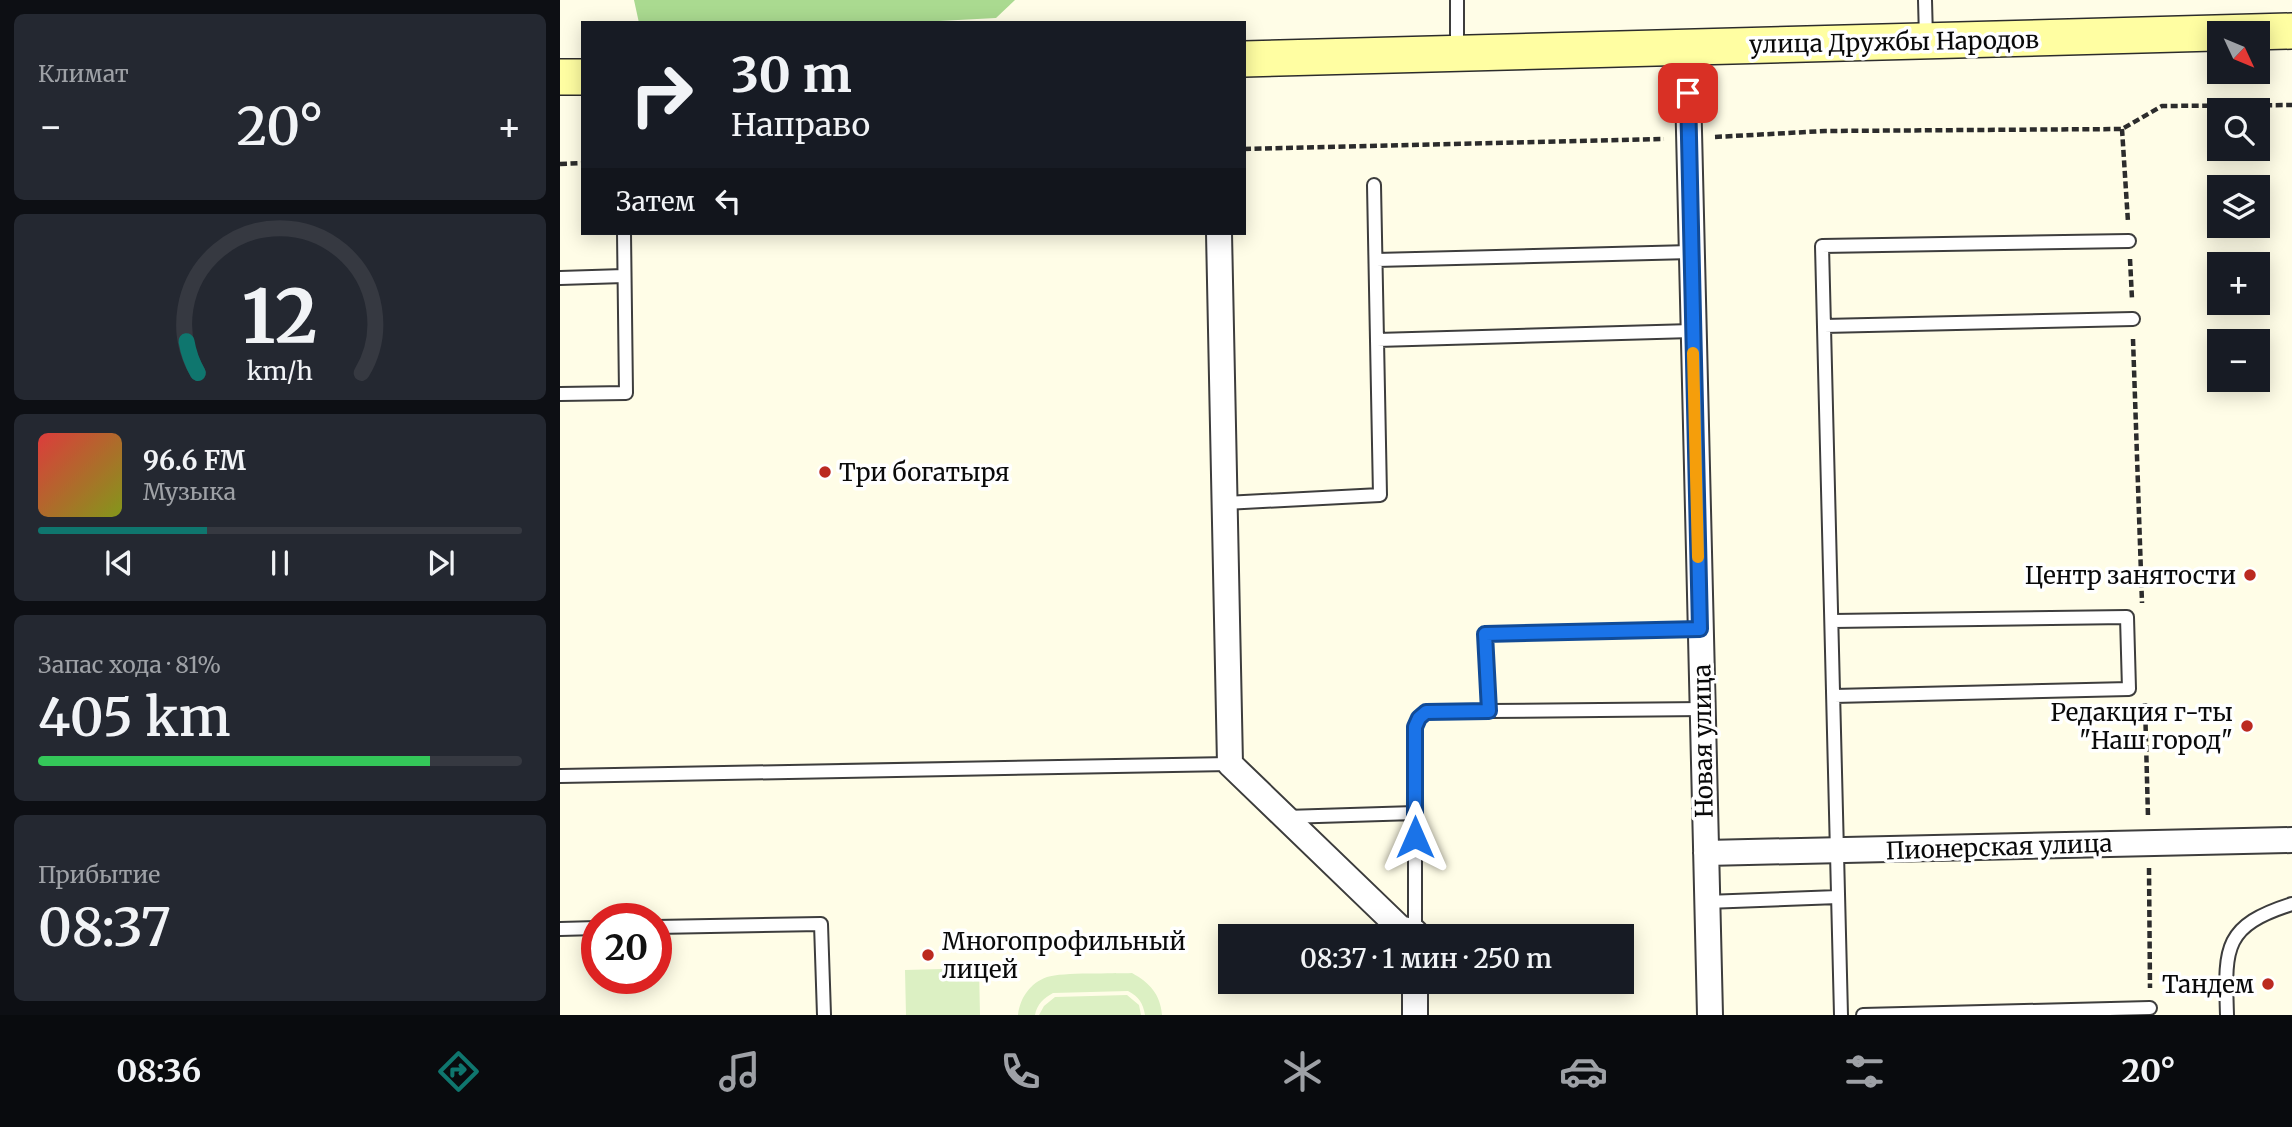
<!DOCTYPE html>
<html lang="ru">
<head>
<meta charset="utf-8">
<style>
  body { margin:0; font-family:Merriweather,serif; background:#242831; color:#f1f3f6; height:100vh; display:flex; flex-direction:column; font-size:26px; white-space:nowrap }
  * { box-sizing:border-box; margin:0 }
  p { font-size:23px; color:#9ea1a6 }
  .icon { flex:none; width:38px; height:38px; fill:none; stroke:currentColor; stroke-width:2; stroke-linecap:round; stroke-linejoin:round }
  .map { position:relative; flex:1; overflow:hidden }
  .sheet { display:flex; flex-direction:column; gap:14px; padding:14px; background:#0d0f14; width:560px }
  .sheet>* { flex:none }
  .hud { position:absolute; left:21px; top:21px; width:665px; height:214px; border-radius:0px; box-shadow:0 4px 18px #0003; background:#171b24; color:#f1f3f6; overflow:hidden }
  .needle { width:46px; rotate:134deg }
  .buttons { position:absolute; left:1647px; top:21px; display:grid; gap:14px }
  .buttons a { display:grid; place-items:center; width:63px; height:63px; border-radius:0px; background:#171b24; box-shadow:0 4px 18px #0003; font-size:35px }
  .speed { position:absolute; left:21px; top:903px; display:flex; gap:14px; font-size:35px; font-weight:700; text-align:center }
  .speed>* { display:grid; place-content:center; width:91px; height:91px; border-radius:50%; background:#171b24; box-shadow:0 4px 18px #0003; line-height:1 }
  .speed .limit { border:10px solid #d22; background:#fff; color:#111 }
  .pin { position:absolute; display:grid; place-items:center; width:60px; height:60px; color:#fff; margin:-30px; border-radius:14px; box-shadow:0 4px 10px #0006 }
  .me { position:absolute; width:77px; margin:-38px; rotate:0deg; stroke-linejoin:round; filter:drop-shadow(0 0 5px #0008) }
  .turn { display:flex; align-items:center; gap:24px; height:147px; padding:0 35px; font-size:32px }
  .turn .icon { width:91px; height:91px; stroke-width:2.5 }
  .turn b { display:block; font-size:49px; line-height:60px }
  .then { display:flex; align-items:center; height:66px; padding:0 35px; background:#0003; gap:14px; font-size:26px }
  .big { font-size:52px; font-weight:600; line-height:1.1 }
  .sheet .tile { flex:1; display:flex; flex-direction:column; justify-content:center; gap:10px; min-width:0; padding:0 24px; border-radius:10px; background:#242831 }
  .sheet .dial { align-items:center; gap:0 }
  .dial svg { height:182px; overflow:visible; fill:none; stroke:#363941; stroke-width:7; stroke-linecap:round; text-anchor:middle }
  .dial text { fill:#f1f3f6; stroke:none }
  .song { display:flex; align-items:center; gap:21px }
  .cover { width:84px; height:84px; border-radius:10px; background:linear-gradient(135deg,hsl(0 70% 55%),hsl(70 70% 35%)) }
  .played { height:7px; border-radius:4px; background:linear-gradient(90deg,#0f766e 35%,#363941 35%) }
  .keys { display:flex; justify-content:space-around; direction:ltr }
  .heat { display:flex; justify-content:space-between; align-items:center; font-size:38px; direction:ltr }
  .charge { height:10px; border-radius:5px; background:linear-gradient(90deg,#34c759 81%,#363941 0) }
  .trip { position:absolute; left:658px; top:924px; width:416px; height:70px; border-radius:0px; background:#171b24; box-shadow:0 4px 18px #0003; font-weight:600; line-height:70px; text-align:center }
  .tab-bar { display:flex; height:112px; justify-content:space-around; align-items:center; background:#090b0e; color:#9ea1a6 }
  .tab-bar .icon { width:49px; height:49px }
  .tab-bar .on { color:#0f766e }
  .tab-bar b { font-size:32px; color:#f1f3f6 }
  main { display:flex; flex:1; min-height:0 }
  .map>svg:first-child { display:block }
  .forest { fill:#aada90 }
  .pitch { fill:#dcf0c3 }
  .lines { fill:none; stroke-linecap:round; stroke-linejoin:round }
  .lane-casing { stroke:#3d3d3d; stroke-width:16 }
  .street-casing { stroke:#3d3d3d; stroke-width:28 }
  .secondary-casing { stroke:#2c2c2c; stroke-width:38 }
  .path { stroke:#2c2c2c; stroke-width:4.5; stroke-dasharray:7 3.5; stroke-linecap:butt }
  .lane { stroke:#fff; stroke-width:12 }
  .street { stroke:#fff; stroke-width:24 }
  .secondary { stroke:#fffea2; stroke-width:35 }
  .route-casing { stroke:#114b97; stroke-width:18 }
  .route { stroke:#1a73e8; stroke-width:12 }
  .slow { stroke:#f59e0b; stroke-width:12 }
  .poi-dot { fill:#bb2920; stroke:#fff; stroke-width:2.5 }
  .labels { text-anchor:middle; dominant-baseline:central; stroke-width:7; stroke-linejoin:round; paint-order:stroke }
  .street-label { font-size:24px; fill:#0a0a0a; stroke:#fff }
  .poi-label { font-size:24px; fill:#0a0a0a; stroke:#fff; text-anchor:end }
</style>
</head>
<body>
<main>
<section class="sheet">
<div class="tile"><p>Климат</p>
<div class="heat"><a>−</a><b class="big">20°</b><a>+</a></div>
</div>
<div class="tile dial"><svg viewBox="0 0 100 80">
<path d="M14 69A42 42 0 1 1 86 69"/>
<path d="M14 69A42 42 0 0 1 9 55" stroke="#0f766e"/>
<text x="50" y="56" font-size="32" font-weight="700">12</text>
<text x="50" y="72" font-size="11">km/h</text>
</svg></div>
<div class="tile">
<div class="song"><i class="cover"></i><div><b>96.6 FM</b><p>Музыка</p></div></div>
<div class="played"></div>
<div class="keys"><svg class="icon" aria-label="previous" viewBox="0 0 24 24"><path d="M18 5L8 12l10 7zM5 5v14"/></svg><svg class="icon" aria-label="pause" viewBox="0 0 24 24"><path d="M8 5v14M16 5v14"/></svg><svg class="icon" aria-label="next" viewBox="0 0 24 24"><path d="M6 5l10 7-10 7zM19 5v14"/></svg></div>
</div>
<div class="tile"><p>Запас хода · 81%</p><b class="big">405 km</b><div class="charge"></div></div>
<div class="tile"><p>Прибытие</p><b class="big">08:37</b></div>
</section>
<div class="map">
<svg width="1732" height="1015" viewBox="0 0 1732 1015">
  <rect width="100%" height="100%" fill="#fffde7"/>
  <!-- forest -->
  <path class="forest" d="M 74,0 L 455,0 L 436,18 L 341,23 L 79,23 Z"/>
  <!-- pitch -->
  <path class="pitch" d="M 419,968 L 420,1015 L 346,1015 L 345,970 Z
    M 572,973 C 590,983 600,994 602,1015 L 585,1015 C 583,1003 579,997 568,991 L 493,993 C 484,998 477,1004 475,1015 L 458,1015 C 460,998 470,983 487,977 C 503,972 553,974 572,973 Z
    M 567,995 L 579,1005 L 581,1015 L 479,1015 L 484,1006 L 495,997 Z"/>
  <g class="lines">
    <defs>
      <path id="lane" d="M 1365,0 L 1366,38
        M 897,50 L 897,0
        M 816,260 L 1131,252
        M 0,278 L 64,276
        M 1264,326 L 1573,319
        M 817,340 L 1132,331
        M 0,394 L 66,393 L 64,233
        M 665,503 L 820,495 L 814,185
        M 1273,621 L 1567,617 L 1569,689 L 1274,696
        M 1140,629 L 925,634 L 929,711 L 1143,709
        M 0,776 L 670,764
        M 726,817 L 855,813
        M 1146,902 L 1278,897
        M 96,927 L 261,924 L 264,1015
        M 0,929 L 37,928
        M 855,932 L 855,727 L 859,718 L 866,712 L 929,711
        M 1281,1015 L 1262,246 L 1569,241
        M 1303,1015 L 1590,1008
        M 1667,1015 C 1665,949 1662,926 1732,904"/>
      <path id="street" d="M 1127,47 L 1150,1015
        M 659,233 L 670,764 L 840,928 L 855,932 L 855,936
        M 1146,853 L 1732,840
        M 855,982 L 855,1015"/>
      <path id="secondary" d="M 684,59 L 1732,31
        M 0,77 L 23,77"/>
    </defs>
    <!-- lane casing -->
    <use href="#lane" class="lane-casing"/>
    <!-- street casing -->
    <use href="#street" class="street-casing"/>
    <!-- secondary casing -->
    <use href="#secondary" class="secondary-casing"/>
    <!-- path -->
    <path class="path" d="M 1562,129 L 1568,222
      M 1155,137 L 1265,131 L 1562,129 L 1602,106 L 1732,105
      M 684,149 L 1104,139
      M 0,164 L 23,163
      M 1570,259 L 1572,299
      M 1573,339 L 1582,603
      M 1585,703 L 1588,817
      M 1589,868 L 1590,988"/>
    <!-- lane -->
    <use href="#lane" class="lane"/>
    <!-- street -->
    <use href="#street" class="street"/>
    <!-- secondary -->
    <use href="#secondary" class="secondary"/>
  </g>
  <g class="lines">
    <defs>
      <path id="route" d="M 855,837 L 855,727 L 859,718 L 866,712 L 929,711 L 925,634 L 1140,629 L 1128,93"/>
    </defs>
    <!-- route casing -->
    <use href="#route" class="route-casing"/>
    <!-- route -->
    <use href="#route" class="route"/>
    <!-- slow -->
    <path class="slow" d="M 1133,353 L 1138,557"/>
  </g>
  <!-- markers -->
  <g class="poi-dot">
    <circle cx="265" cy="472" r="7"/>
    <circle cx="1690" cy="575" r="7"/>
    <circle cx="1687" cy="726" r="7"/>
    <circle cx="368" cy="955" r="7"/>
    <circle cx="1708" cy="984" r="7"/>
  </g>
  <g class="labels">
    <!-- street labels -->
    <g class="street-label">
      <text transform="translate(1334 42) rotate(-1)">улица Дружбы Народов</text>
      <text transform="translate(1143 741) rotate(-91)">Новая улица</text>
      <text transform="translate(1439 847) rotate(-2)">Пионерская улица</text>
    </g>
    <!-- poi labels -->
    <g class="poi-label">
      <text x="279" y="472" text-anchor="start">Три богатыря</text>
      <text x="1676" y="575">Центр занятости</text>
      <text x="1673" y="712">Редакция г-ты<tspan x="1673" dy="28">"Наш город"</tspan></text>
      <text x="382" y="941" text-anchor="start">Многопрофильный<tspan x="382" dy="28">лицей</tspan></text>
      <text x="1694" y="984">Тандем</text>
    </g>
  </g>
</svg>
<div class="buttons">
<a><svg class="needle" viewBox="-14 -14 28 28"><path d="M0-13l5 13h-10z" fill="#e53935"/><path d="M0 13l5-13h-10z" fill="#9ea1a6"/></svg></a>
<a><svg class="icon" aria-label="search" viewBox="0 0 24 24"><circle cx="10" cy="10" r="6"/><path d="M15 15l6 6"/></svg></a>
<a><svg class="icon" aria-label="layers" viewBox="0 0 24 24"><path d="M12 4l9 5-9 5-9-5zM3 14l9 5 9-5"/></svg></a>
<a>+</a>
<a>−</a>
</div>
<div class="speed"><div class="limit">20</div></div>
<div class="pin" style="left:1128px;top:93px;background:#d93025"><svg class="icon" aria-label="arrive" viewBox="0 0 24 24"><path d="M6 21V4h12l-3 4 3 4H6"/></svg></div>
<svg class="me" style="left:855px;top:837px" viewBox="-20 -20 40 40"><path d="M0-17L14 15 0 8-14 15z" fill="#1a73e8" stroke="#fff" stroke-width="4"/></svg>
<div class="trip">08:37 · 1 мин · 250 m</div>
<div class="hud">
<div class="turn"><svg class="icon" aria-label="right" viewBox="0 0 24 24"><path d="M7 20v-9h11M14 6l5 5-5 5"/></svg><div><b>30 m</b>Направо</div></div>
<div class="then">Затем<svg class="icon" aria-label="left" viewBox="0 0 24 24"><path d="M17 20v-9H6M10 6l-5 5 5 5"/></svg></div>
</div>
</div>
</main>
<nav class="tab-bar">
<b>08:36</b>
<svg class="icon on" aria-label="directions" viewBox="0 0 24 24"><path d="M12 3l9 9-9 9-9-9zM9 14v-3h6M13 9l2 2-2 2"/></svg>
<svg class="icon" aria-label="music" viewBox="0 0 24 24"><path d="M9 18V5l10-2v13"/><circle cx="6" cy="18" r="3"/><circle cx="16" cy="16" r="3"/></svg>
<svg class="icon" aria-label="phone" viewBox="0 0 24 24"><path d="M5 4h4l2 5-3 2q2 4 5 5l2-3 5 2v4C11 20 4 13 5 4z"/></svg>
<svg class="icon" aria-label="climate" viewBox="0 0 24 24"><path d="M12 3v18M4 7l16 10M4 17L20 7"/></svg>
<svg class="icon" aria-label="car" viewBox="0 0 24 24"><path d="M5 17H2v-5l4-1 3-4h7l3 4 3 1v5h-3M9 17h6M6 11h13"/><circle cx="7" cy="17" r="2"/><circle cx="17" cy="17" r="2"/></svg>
<svg class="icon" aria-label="filters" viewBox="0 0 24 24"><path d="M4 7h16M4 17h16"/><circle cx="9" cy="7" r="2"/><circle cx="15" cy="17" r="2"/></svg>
<b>20°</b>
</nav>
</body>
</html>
